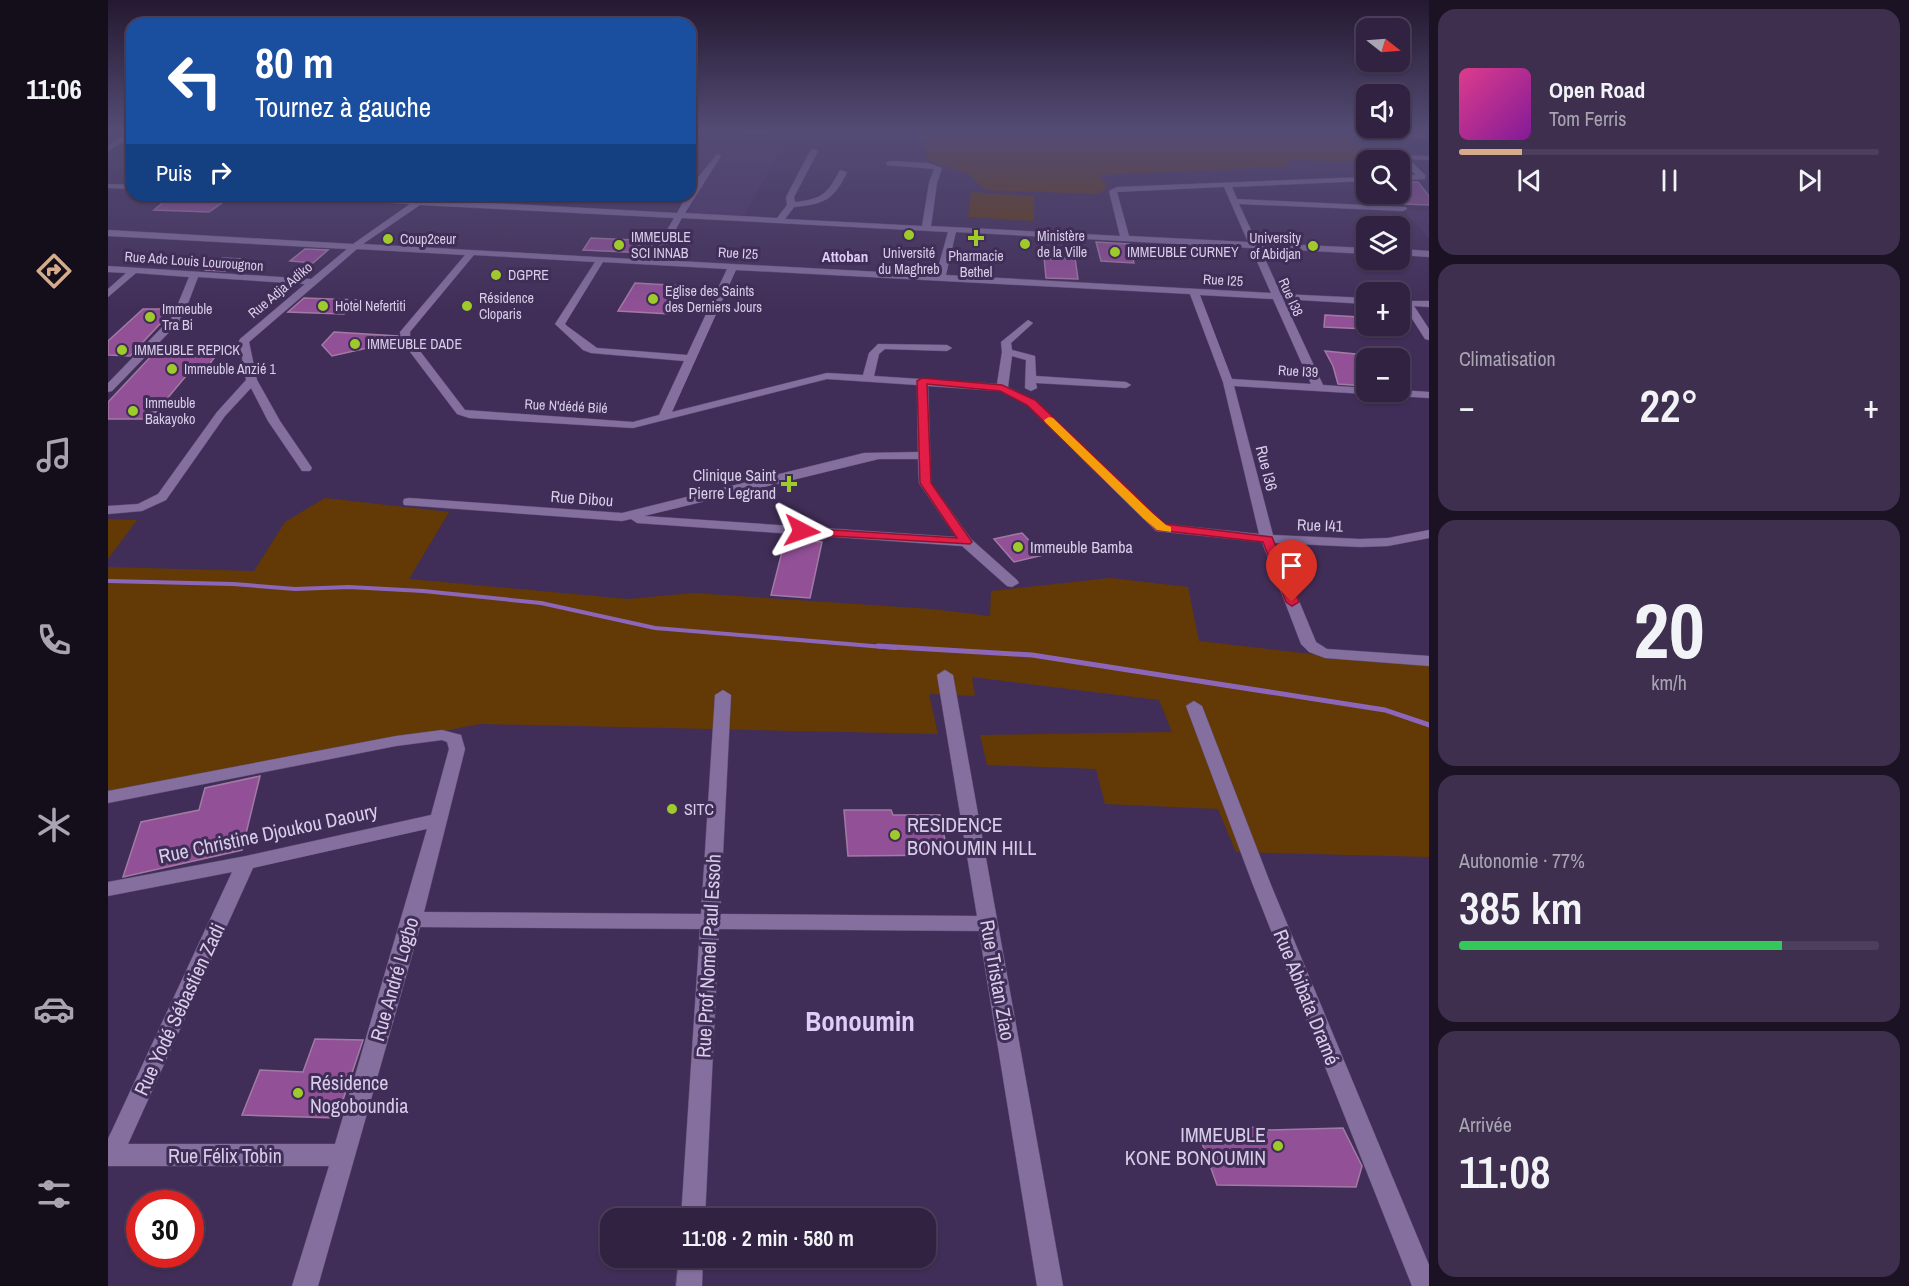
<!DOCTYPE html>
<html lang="fr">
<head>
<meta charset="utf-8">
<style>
  body { margin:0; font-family:"Archivo Narrow",sans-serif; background:#3d2f4d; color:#f1f3f6; height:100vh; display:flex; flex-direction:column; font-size:22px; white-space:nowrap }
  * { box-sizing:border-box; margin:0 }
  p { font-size:20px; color:#a8a4b2 }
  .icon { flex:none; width:33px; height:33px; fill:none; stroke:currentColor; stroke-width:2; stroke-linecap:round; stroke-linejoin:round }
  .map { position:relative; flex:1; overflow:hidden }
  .drawer { display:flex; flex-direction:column; gap:9px; padding:9px; background:#1b1324; width:480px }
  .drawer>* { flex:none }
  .guide { position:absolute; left:18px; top:18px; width:570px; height:183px; border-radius:18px; box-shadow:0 2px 4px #0004,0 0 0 2px #4c3f5b; background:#1a4fa0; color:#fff; overflow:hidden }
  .needle { width:39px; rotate:107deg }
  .buttons { position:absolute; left:1248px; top:18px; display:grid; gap:12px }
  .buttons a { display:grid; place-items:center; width:54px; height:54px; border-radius:12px; background:#312242; box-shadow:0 2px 4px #0004,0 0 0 2px #4c3f5b; font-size:30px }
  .speed { position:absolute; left:18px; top:1190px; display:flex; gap:12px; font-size:30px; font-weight:700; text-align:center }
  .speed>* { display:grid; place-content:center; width:78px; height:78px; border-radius:50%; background:#312242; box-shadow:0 2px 4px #0004,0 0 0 2px #4c3f5b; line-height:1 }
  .speed .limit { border:9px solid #d22; background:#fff; color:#111 }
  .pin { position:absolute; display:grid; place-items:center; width:51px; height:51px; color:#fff; margin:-62px -26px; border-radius:50% 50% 50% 0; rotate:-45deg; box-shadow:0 0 6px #0007 }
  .pin .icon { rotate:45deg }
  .me { position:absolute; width:66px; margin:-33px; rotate:94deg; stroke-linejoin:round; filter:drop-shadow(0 0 4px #0008) }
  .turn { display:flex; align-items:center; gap:21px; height:126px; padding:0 30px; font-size:27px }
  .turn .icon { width:78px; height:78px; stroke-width:2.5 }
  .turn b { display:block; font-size:42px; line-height:51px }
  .then { display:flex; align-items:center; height:57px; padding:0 30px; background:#0003; gap:12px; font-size:22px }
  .big { font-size:45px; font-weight:600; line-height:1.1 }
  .drawer .card { flex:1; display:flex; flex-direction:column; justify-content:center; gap:9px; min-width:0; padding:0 21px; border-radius:18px; background:#3d2f4d }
  .drawer .dial { align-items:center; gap:0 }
  .dial b { font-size:78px; line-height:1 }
  .song { display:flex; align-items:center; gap:18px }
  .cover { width:72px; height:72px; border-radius:9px; background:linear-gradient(135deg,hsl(330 70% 55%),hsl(290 70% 35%)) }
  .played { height:6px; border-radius:3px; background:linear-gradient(90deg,#d6ab8b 15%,#4c3f5b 15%) }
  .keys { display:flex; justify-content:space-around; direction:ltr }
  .heat { display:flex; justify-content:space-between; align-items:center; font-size:33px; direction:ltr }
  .charge { height:9px; border-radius:4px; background:linear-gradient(90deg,#34c759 77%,#4c3f5b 0) }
  .trip { position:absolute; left:492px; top:1208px; width:336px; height:60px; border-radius:18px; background:#312242; box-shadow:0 2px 4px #0004,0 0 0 2px #4c3f5b; font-weight:600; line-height:60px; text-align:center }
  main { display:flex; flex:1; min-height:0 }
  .dock { display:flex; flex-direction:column; width:108px; justify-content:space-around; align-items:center; background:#140e1a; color:#a8a4b2 }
  .dock .icon { width:42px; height:42px }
  .dock .on { color:#d6ab8b }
  .dock b { font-size:27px; color:#f1f3f6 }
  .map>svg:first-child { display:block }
  .built { fill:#4b3365 }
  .green { fill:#633905 }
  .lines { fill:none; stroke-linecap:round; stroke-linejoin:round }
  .stream-far1 { stroke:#8c66b9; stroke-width:4 }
  .stream { stroke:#8c66b9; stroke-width:5 }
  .building { fill:#925097; stroke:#a27ba4; stroke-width:1.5 }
  .minor-casing { stroke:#5d4c70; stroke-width:1 }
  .minor { fill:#846f9f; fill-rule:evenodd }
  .route { fill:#e11d48; stroke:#92132f; stroke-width:1.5 }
  .slow { fill:#f59e0b }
  .poi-dot { fill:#9fca2c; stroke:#412e58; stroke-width:2 }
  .labels { text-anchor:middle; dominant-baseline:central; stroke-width:6; stroke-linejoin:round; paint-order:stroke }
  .far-poi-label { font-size:14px; fill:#d8cde8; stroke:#412e58; text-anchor:start }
  .far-street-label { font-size:14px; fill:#d8cde8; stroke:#412e58 }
  .far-neighbourhood-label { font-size:15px; font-weight:bold; fill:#dfcdf8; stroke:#412e58 }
  .street-label { font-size:16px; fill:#d8cde8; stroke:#412e58 }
  .poi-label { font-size:16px; fill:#d8cde8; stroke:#412e58; text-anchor:start }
  .near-poi-label { font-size:20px; fill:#d8cde8; stroke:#412e58; text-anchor:start }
  .near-street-label { font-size:20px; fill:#d8cde8; stroke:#412e58 }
  .near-district-label { font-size:27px; font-weight:bold; fill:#dfcdf8; stroke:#412e58 }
</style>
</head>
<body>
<main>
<nav class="dock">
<b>11:06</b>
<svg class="icon on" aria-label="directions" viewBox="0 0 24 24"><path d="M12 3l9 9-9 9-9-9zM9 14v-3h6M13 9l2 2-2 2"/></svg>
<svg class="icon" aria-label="music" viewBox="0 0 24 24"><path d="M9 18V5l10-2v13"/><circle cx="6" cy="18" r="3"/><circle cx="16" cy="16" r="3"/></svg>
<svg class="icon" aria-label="phone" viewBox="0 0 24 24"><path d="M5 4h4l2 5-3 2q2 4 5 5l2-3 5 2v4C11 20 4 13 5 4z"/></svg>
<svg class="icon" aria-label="climate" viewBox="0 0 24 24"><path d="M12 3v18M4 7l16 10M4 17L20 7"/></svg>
<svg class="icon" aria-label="car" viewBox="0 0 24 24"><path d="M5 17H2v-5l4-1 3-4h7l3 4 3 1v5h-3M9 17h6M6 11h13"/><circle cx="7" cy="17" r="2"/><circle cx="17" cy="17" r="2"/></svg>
<svg class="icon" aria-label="filters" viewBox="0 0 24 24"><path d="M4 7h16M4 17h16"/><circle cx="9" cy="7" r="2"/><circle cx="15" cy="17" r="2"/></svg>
</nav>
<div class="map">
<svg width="1321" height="1286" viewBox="0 0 1321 1286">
  <rect width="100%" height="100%" fill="#412e58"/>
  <!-- built -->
  <path class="built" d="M 582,144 L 673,149 L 636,216 L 579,213 L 599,177 L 582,176 Z
    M 1296,210 L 1321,211 L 1321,239 Z"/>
  <!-- green -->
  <path class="green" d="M 613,132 L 719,132 L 714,139 Z
    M 811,132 L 1321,132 L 1321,136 L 1272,133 L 1270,135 L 1237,134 L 1266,160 L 1258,162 L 1184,160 L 1178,162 L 1185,166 L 991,175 L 1000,187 L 990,194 L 877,190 L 861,174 L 821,161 Z
    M 863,192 L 926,196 L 926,221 L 860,217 Z
    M 217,498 L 341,512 L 301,579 L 520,599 L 585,593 L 823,609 L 882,616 L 883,591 L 1002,578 L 1080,587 L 1091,641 L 1219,656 L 1321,664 L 1321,857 L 1128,852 L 1110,809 L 997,804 L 988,769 L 879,765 L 872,735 L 1064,732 L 1051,700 L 864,677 L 867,696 L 821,694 L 830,734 L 372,724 L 0,795 L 0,567 L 146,571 L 177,522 Z
    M 0,519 L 29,520 L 0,559 Z"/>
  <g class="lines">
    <!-- stream-far1 -->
    <path class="stream-far1" d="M 0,581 L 125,584 L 187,589 L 241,587 L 315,591 L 433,603 L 547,628 L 788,648"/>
    <!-- stream -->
    <path class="stream" d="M 770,646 L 924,655 L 1277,710 L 1321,725"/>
  </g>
  <!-- building -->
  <path class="building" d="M 1292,182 L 1310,182 L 1321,196 L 1321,205 L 1295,204 L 1292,199 Z
    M 64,195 L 92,195 L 90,197 L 121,198 L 101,212 L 46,210 Z
    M 483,238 L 547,241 L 540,253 L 475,250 Z
    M 988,242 L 1021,244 L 1026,263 L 993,261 Z
    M 197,249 L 220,250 L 205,263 L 182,261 Z
    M 936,257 L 967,258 L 970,279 L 938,278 Z
    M 114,258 L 133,259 L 117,271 L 98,270 Z
    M 527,283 L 578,286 L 563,314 L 510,311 Z
    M 196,298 L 249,300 L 236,314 L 180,312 Z
    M 35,309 L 66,309 L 22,356 L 0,355 L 0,341 Z
    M 1217,315 L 1252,317 L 1258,329 L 1216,327 Z
    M 226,332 L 290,336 L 291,341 L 224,356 L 214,345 Z
    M 48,351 L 111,351 L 93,376 L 78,376 L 42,419 L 0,419 L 0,402 Z
    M 1217,351 L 1258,355 L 1258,386 L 1230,384 L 1225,366 Z
    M 914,533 L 935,555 L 906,562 L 886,539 Z
    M 677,540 L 714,542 L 702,598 L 663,595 Z
    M 152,776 L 134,850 L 15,877 L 33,822 L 91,810 L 97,788 Z
    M 736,810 L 783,810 L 785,815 L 832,815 L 840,855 L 740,856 Z
    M 207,1039 L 255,1040 L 229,1118 L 134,1115 L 152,1070 L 195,1072 Z
    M 1158,1127 L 1159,1130 L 1235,1128 L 1254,1166 L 1248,1187 L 1109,1185 L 1089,1129 Z"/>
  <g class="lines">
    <defs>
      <path id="minor" d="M 20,132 L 24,132 L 24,136 L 0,151 L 0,146 Z
        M 1259,132 L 1321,135 L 1321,139 L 1262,134 Z
        M 706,149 L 710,151 L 686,197 L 687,202 C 715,199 719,194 732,170 L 739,172 C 726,200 716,204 686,207 L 677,219 L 814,226 L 821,183 L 826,169 L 779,165 L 778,163 L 782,161 L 820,163 L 834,168 L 829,183 L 823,226 L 1012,236 L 1001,191 L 1009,187 L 1258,177 L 1258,181 L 1124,187 L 1129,199 L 1298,207 L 1299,209 L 1295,211 L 1131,204 L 1149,243 L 1258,248 L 1258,254 L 1152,248 L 1173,294 L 1258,298 L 1258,304 L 1175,299 L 1215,385 L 1258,388 L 1258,392 L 1263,392 L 1258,394 L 1126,386 L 1165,535 L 1252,539 L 1280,538 L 1321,530 L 1321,538 L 1280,546 L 1252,547 L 1167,543 L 1208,642 L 1219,649 L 1321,656 L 1321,666 L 1217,658 L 1201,652 L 1193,644 L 1154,542 L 1048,531 L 919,405 L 892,391 L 820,386 L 823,483 L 863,539 L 909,580 L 911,583 L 904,587 L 899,586 L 854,546 L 529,523 L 523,519 L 514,521 L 296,505 L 295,502 L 296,499 L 301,498 L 514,513 L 756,453 L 810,452 L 809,385 L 719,379 L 525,428 L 361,418 L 349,414 L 293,340 L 292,332 L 357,255 L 249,249 L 141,342 L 149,380 L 172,421 L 204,468 L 202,471 L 194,471 L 160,421 L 143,388 L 117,416 L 58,500 L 34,511 L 0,514 L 0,506 L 30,504 L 50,494 L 109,412 L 138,380 L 131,341 L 132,339 L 197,284 L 90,277 L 74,319 L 4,391 L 0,392 L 0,383 L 65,316 L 81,277 L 28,273 L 0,297 L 0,289 L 18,273 L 0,272 L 0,266 L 203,279 L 239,249 L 0,236 L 0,230 L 245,244 L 302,204 L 171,197 L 167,195 L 312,199 L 569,213 L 579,195 L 582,195 L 588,180 L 609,154 L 613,156 L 577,213 L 669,218 L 679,205 L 678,197 L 702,151 ZM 1116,187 L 1140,242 L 1021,236 L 1009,192 ZM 312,205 L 566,218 L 542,260 L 255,244 ZM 574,218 L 840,232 L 828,275 L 551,260 ZM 848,232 L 1143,248 L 1163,293 L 838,275 ZM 366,255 L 487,262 L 447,324 L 475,350 L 483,353 L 576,361 L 551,415 L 525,422 L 357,410 L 302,338 L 302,332 ZM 495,262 L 619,269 L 579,355 L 489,348 L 459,326 L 457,324 ZM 628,270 L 1082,294 L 1115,382 L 1151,534 L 1057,524 L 927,401 L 900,387 L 904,356 L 918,360 L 917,388 L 923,391 L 929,388 L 928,383 L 1018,388 L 1023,385 L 1018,382 L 928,376 L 927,356 L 904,350 L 903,343 L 925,323 L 920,320 L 893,342 L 894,352 L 889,384 L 766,376 L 771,354 L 777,349 L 839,351 L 844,348 L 839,345 L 770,344 L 761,353 L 755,375 L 719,373 L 564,412 ZM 1092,295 L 1165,299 L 1203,384 L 1124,379 ZM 771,459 L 810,459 L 811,483 L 848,537 L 536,516 Z
        M 1292,155 L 1321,156 L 1321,160 L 1301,159 L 1317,175 L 1317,179 L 1292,180 L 1292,176 L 1308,175 L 1292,159 Z
        M 0,184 L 24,185 L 24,189 L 0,188 Z
        M 1292,249 L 1321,251 L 1321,257 L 1292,255 Z
        M 1292,301 L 1321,301 L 1321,307 L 1306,306 L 1321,329 L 1321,340 L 1317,339 L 1296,306 L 1292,305 Z
        M 1292,390 L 1321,392 L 1321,398 L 1272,395 L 1266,392 Z
        M 837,670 L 845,675 L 955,1286 L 929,1286 L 871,931 L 611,929 L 597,1218 L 573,1218 L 592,929 L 312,927 L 210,1286 L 184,1286 L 221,1166 L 0,1166 L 0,1139 L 124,872 L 0,896 L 0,882 L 138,856 L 323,815 L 341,749 L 339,742 L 334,740 L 288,746 L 0,803 L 0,791 L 288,736 L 334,730 L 353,735 L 357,749 L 316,912 L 593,914 L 607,695 L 615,690 L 623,695 L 612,914 L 869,916 L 829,675 ZM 319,829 L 227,1144 L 20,1144 L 145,868 Z
        M 1086,701 L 1094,706 L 1163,885 L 1321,1265 L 1321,1286 L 1304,1286 L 1145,885 L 1078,706 Z
        M 571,1257 L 595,1257 L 594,1286 L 568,1286 Z"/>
    </defs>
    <!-- minor casing -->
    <use href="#minor" class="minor-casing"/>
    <!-- minor -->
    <use href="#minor" class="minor"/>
  </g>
  <!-- sky -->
  <linearGradient id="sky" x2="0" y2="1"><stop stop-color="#241930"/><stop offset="0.42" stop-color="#544c75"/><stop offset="1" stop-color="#544c75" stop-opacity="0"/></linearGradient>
  <rect width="1321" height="312" fill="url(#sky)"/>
  <!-- route -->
  <path class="route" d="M 814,378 L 894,385 L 927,400 L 1057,524 L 1164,537 L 1191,602 L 1184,606 L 1178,602 L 1155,542 L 1049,530 L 919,405 L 892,391 L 819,384 L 823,483 L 864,542 L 862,544 L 690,534 L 688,531 L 694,528 L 849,538 L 812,483 L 809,381 Z"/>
  <!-- slow -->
  <path class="slow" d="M 941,417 L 945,418 L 1044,513 L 1058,525 L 1063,527 L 1063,532 L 1049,530 L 1036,519 L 937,422 L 936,420 Z"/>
  <!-- markers -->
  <g class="poi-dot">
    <circle cx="801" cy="235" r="6"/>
    <path d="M865 229h6v6h6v6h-6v6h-6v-6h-6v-6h6z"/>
    <circle cx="280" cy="239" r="6"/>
    <circle cx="917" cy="244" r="6"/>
    <circle cx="511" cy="245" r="6"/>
    <circle cx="1205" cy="246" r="6"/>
    <circle cx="1007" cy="252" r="6"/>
    <circle cx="388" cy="275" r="6"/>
    <circle cx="545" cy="299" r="6"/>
    <circle cx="215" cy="306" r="6"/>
    <circle cx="359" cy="306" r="6"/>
    <circle cx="42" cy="317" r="6"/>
    <circle cx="247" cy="344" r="6"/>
    <circle cx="14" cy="350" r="6"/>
    <circle cx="64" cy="369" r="6"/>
    <circle cx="25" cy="411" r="6"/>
    <path d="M678 475h6v6h6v6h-6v6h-6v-6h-6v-6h6z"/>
    <circle cx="910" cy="547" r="6"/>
    <circle cx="564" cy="809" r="6"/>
    <circle cx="787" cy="835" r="6"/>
    <circle cx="190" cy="1093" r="6"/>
    <circle cx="1170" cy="1146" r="6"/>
  </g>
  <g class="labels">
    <!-- far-poi labels -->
    <g class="far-poi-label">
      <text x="929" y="236">Ministère<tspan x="929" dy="16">de la Ville</tspan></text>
      <text x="523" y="237">IMMEUBLE<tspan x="523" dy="16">SCI INNAB</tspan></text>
      <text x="1193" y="238" text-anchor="end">University<tspan x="1193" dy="16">of Abidjan</tspan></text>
      <text x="292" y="239">Coup2ceur</text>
      <text x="1019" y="252">IMMEUBLE CURNEY</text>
      <text x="801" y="253" text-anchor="middle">Université<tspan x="801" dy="16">du Maghreb</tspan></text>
      <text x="868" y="256" text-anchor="middle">Pharmacie<tspan x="868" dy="16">Bethel</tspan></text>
      <text x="400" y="275">DGPRE</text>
      <text x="557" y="291">Eglise des Saints<tspan x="557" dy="16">des Derniers Jours</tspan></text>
      <text x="371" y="298">Résidence<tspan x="371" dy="16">Cloparis</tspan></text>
      <text x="227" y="306">Hotel Nefertiti</text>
      <text x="54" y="309">Immeuble<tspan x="54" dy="16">Tra Bi</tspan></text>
      <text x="259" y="344">IMMEUBLE DADE</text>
      <text x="26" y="350">IMMEUBLE REPICK</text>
      <text x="76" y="369">Immeuble Anzié 1</text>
      <text x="37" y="403">Immeuble<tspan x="37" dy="16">Bakayoko</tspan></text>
    </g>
    <!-- far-street labels -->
    <g class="far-street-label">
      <text transform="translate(630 253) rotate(3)">Rue I25</text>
      <text transform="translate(86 261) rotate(4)">Rue Adc Louis Lourougnon</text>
      <text transform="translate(1115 280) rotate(3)">Rue I25</text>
      <text transform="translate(172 290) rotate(-40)">Rue Adja Adiko</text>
      <text transform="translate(1183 297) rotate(66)">Rue I38</text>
      <text transform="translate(1190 371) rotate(3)">Rue I39</text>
      <text transform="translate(458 406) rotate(3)">Rue N'dédé Bilé</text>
    </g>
    <!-- far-neighbourhood labels -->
    <g class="far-neighbourhood-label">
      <text x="737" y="256">Attoban</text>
    </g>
    <!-- street labels -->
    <g class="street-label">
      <text transform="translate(1159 468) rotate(76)">Rue I36</text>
      <text transform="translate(474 498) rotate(4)">Rue Dibou</text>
      <text transform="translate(1212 525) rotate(2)">Rue I41</text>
    </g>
    <!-- poi labels -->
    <g class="poi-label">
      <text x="668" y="475" text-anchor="end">Clinique Saint<tspan x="668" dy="18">Pierre Legrand</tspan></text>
      <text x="922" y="547">Immeuble Bamba</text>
      <text x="576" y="809">SITC</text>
    </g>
    <!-- near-poi labels -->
    <g class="near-poi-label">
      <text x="799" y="824">RESIDENCE<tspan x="799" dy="23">BONOUMIN HILL</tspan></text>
      <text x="202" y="1082">Résidence<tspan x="202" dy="23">Nogoboundia</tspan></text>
      <text x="1158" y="1134" text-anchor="end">IMMEUBLE<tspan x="1158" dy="23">KONE BONOUMIN</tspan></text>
    </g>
    <!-- near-street labels -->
    <g class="near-street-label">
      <text transform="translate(160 833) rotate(-12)">Rue Christine Djoukou Daoury</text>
      <text transform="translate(600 956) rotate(-87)">Rue Prof Nomel Paul Essoh</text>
      <text transform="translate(286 979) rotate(-74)">Rue André Logbo</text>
      <text transform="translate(890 980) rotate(80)">Rue Tristan Ziao</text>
      <text transform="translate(1199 997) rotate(68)">Rue Abibata Dramé</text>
      <text transform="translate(71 1009) rotate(-65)">Rue Yodé Sébastien Zadi</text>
      <text x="117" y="1155">Rue Félix Tobin</text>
    </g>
    <!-- near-district labels -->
    <g class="near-district-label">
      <text x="752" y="1021">Bonoumin</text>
    </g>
  </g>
</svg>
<div class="buttons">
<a><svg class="needle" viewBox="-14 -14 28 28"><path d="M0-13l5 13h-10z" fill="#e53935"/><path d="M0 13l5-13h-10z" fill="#a8a4b2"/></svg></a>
<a><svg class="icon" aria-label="sound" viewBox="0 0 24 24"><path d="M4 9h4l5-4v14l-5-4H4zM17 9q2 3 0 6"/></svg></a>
<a><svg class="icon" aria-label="search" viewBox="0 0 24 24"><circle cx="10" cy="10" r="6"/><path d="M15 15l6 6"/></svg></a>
<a><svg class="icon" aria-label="layers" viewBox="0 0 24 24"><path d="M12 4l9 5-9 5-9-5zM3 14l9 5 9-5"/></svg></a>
<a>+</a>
<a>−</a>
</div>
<div class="speed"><div class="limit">30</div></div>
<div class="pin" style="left:1184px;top:602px;background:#d93025"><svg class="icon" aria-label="arrive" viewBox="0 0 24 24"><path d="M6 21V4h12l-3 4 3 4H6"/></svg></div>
<svg class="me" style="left:694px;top:531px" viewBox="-20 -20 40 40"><path d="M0-17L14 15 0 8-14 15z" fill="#e11d48" stroke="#fff" stroke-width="4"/></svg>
<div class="trip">11:08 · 2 min · 580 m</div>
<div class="guide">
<div class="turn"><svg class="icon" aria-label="left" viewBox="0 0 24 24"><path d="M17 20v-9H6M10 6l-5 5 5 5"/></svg><div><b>80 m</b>Tournez à gauche</div></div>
<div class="then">Puis<svg class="icon" aria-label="right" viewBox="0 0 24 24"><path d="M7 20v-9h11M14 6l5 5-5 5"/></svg></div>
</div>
</div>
<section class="drawer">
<div class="card">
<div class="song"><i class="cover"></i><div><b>Open Road</b><p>Tom Ferris</p></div></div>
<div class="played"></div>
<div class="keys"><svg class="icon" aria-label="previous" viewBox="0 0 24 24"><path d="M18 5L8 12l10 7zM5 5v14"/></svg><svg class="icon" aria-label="pause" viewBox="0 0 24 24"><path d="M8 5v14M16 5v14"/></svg><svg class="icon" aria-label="next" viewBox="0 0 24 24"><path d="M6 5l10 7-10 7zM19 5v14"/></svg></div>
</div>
<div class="card"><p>Climatisation</p>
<div class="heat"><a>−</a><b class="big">22°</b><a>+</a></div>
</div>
<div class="card dial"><b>20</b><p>km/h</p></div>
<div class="card"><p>Autonomie · 77%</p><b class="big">385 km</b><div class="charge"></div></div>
<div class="card"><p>Arrivée</p><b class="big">11:08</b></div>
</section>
</main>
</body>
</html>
